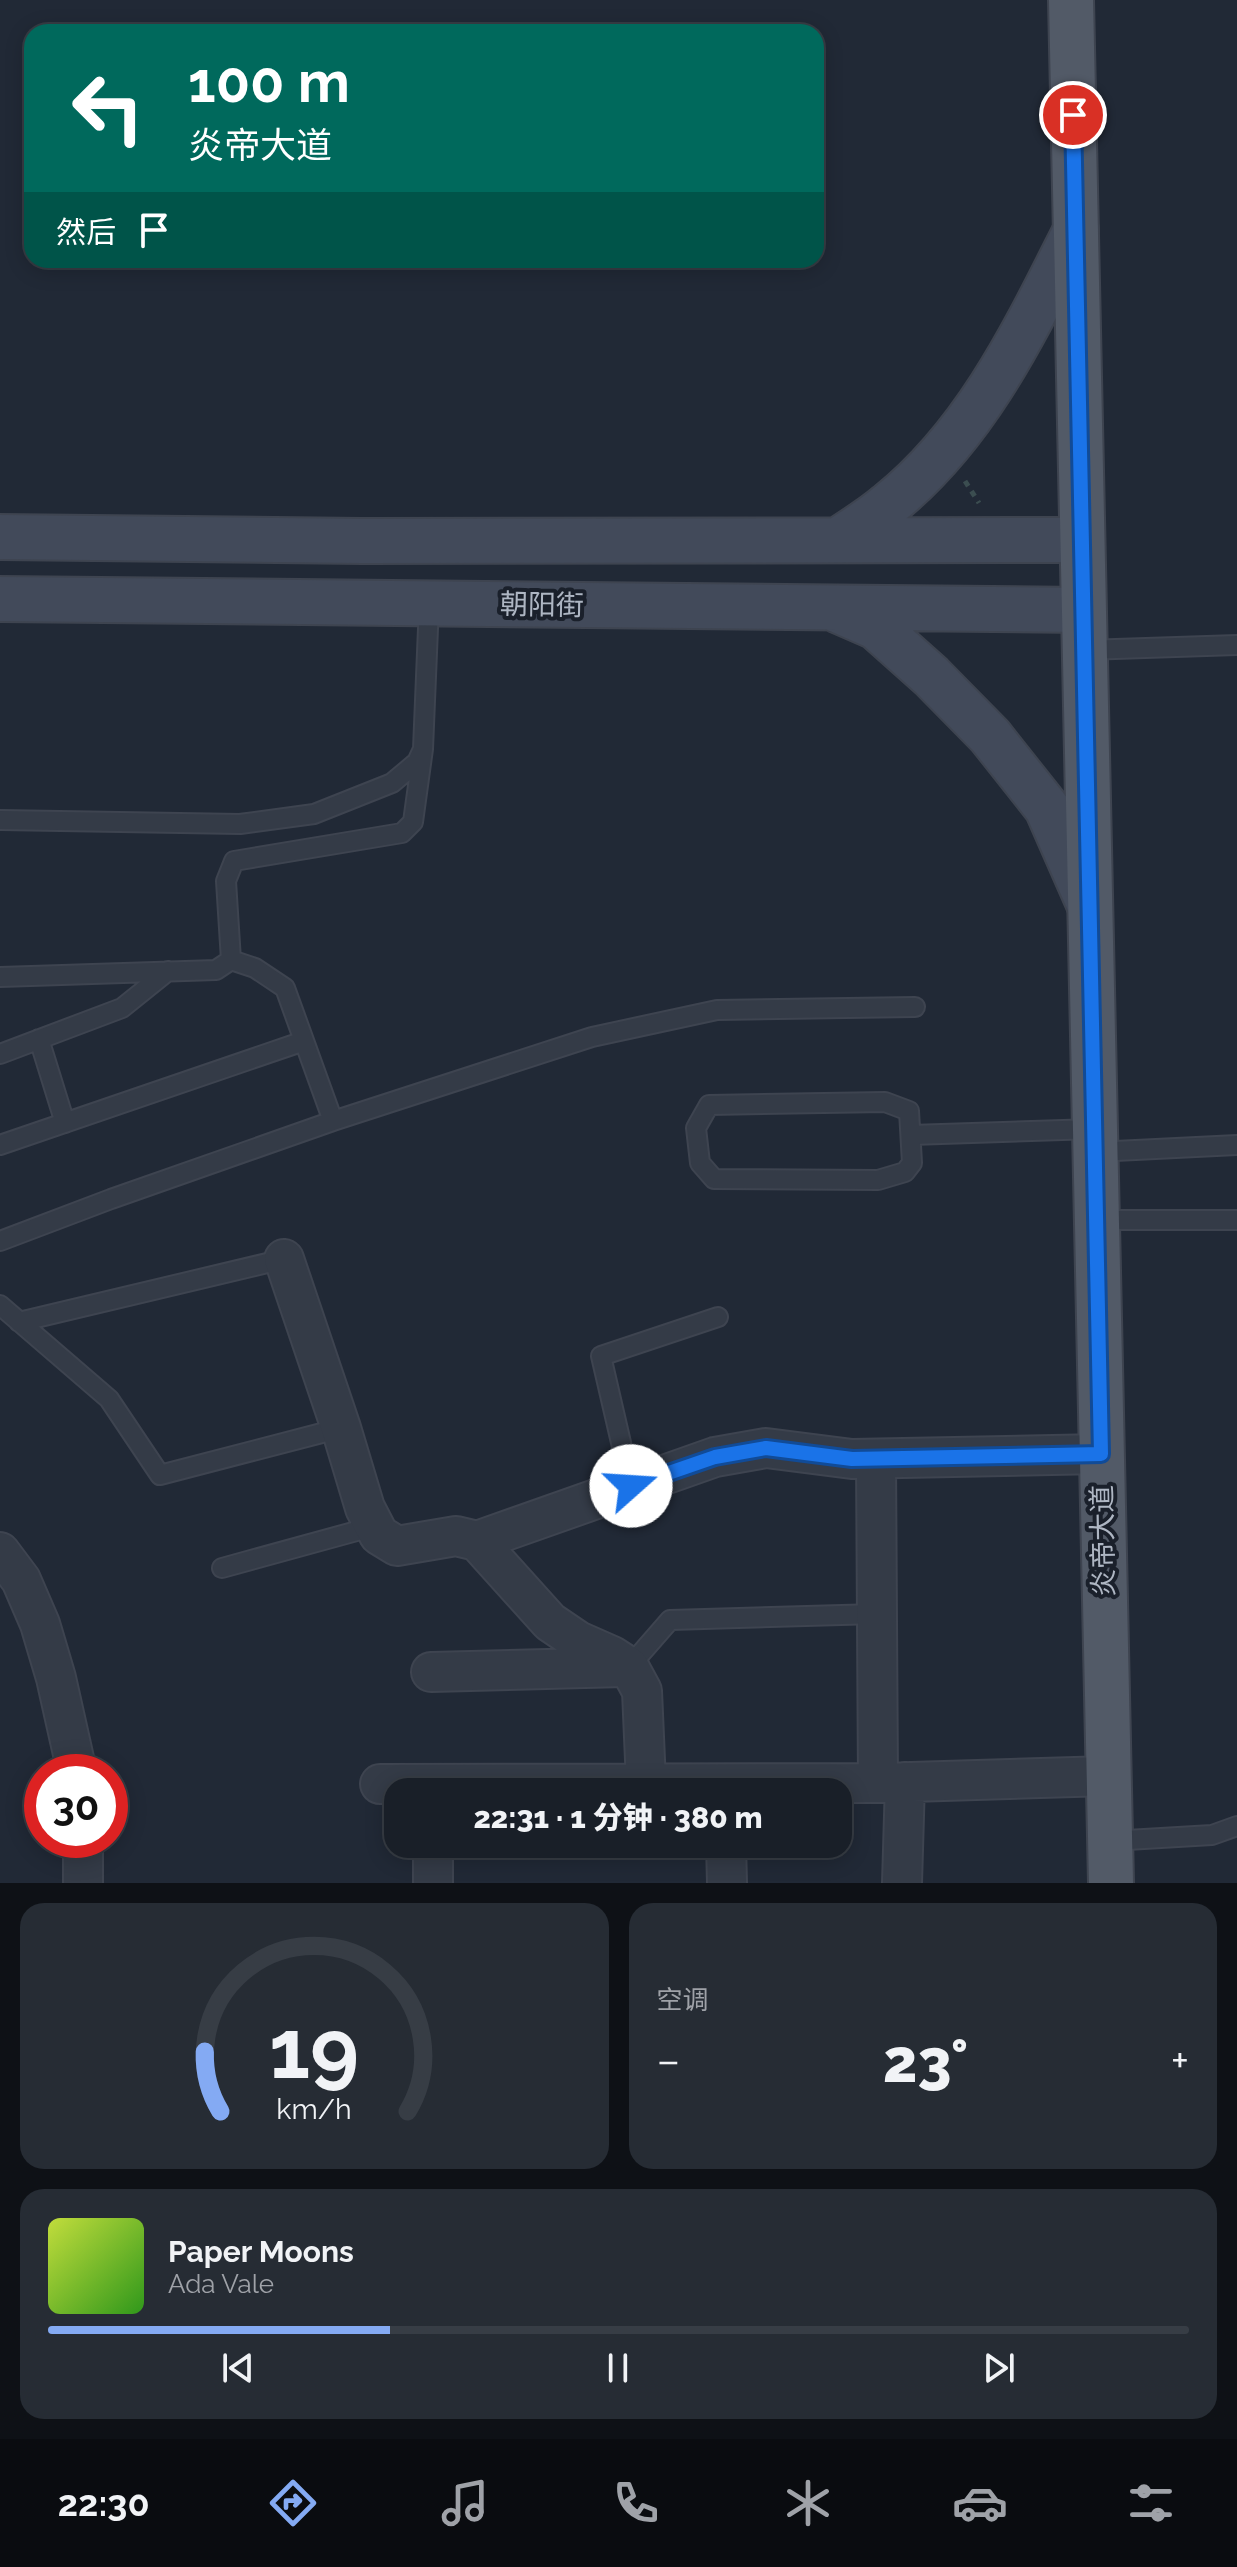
<!DOCTYPE html>
<html lang="zh">
<head>
<meta charset="utf-8">
<style>
  body { margin:0; font-family:Raleway,"Noto Sans SC",sans-serif; background:#262c34; color:#f1f3f6; height:100vh; display:flex; flex-direction:column; font-size:30px; white-space:nowrap }
  * { box-sizing:border-box; margin:0 }
  p { font-size:26px; color:#9fa2a8 }
  .icon { flex:none; width:44px; height:44px; fill:none; stroke:currentColor; stroke-width:2; stroke-linecap:round; stroke-linejoin:round }
  .map { position:relative; height:1883px; overflow:hidden }
  .details { display:flex; flex-direction:column; gap:20px; padding:20px; background:#0e1116; flex:1 }
  .details>* { flex:none }
  .banner { position:absolute; left:24px; top:24px; width:800px; height:244px; border-radius:24px; box-shadow:0 4px 20px #0003,0 0 0 2px #373d45; background:#00695c; color:#fff; overflow:hidden }
  .speed { position:absolute; left:24px; top:1754px; display:flex; gap:16px; font-size:40px; font-weight:700; text-align:center }
  .speed>* { display:grid; place-content:center; width:104px; height:104px; border-radius:50%; background:#191f28; box-shadow:0 4px 20px #0003,0 0 0 2px #373d45; line-height:1 }
  .speed .limit { border:12px solid #d22; background:#fff; color:#111 }
  .pin { position:absolute; display:grid; place-items:center; width:68px; height:68px; color:#fff; margin:-34px; border:4px solid #fff; border-radius:50%; box-shadow:0 2px 8px #0007 }
  .me { position:absolute; width:88px; margin:-44px; rotate:71deg; stroke-linejoin:round; filter:drop-shadow(0 0 6px #0008) }
  .turn { display:flex; align-items:center; gap:28px; height:168px; padding:0 32px; font-size:36px }
  .turn .icon { width:104px; height:104px; stroke-width:2.5 }
  .turn b { display:block; font-size:56px; line-height:68px }
  .then { display:flex; align-items:center; height:76px; padding:0 32px; background:#0003; gap:16px; font-size:30px }
  .big { font-size:60px; font-weight:800; line-height:1.1 }
  .details .tile { flex:1; display:flex; flex-direction:column; justify-content:center; gap:12px; min-width:0; padding:0 28px; border-radius:24px; background:#262c34 }
  .details .dial { align-items:center; gap:0 }
  .dial svg { height:208px; overflow:visible; fill:none; stroke:#373d45; stroke-width:7; stroke-linecap:round; text-anchor:middle }
  .dial text { fill:#f1f3f6; stroke:none }
  .song { display:flex; align-items:center; gap:24px }
  .cover { width:96px; height:96px; border-radius:12px; background:linear-gradient(135deg,hsl(70 70% 55%),hsl(110 70% 35%)) }
  .played { height:8px; border-radius:4px; background:linear-gradient(90deg,#84aaf3 30%,#373d45 30%) }
  .keys { display:flex; justify-content:space-around; direction:ltr }
  .heat { display:flex; justify-content:space-between; align-items:center; font-size:44px; direction:ltr }
  .details .tiles { flex:1; display:grid; gap:20px; grid-template-columns:1fr 1fr }
  .tile:last-child { grid-column:span 2 }
  .trip { position:absolute; left:384px; top:1778px; width:468px; height:80px; border-radius:24px; background:#191f28; box-shadow:0 4px 20px #0003,0 0 0 2px #373d45; font-weight:800; line-height:80px; text-align:center }
  .dock { display:flex; height:128px; justify-content:space-around; align-items:center; background:#0a0c10; color:#9fa2a8 }
  .dock .icon { width:56px; height:56px }
  .dock .selected { color:#84aaf3 }
  .dock b { font-size:36px; color:#f1f3f6 }
  .map>svg:first-child { display:block }
  .lines { fill:none; stroke-linecap:round; stroke-linejoin:round }
  .lane-casing { stroke:#3e4450; stroke-width:22 }
  .street-casing { stroke:#3e4450; stroke-width:42 }
  .secondary-casing { stroke:#3e4450; stroke-width:48 }
  .primary-casing { stroke:#3e4450; stroke-width:48 }
  .path { stroke:#3b4d50; stroke-width:5; stroke-dasharray:6 6; stroke-linecap:butt }
  .lane { stroke:#343b47; stroke-width:18 }
  .street { stroke:#343b47; stroke-width:38 }
  .secondary { stroke:#424a5a; stroke-width:44 }
  .primary { stroke:#525a67; stroke-width:44 }
  .route-casing { stroke:#114b97; stroke-width:20 }
  .route { stroke:#1a73e8; stroke-width:14 }
  .labels { text-anchor:middle; dominant-baseline:central; stroke-width:8; stroke-linejoin:round; paint-order:stroke }
  .street-label { font-size:28px; fill:#aeb6c3; stroke:#1a202b }
</style>
</head>
<body>
<div class="map">
<svg width="1237" height="1883" viewBox="0 0 1237 1883">
  <rect width="100%" height="100%" fill="#212936"/>
  <g class="lines">
    <defs>
      <path id="lane" d="M 1085,650 L 1237,645
        M 0,820 L 240,824 L 314,814 L 392,783 L 417,762 L 423,749 L 429,604
        M 231,960 L 255,968 L 285,988 L 333,1121
        M 0,977 L 216,970 L 231,960 L 226,881 L 234,861 L 402,833 L 413,822 L 423,749
        M 39,1039 L 65,1123
        M 0,1054 L 122,1008 L 168,971
        M 885,1102 L 909,1111 L 912,1163 L 905,1172 L 878,1180 L 714,1179 L 700,1163 L 696,1128 L 709,1105 Z
        M 911,1135 L 1094,1129
        M 0,1145 L 304,1041
        M 1095,1152 L 1237,1145
        M 1096,1220 L 1237,1220
        M 0,1241 L 111,1199 L 333,1121 L 592,1037 L 717,1010 L 915,1007
        M 0,1305 L 109,1399 L 160,1475 L 341,1428
        M 19,1322 L 284,1259
        M 631,1486 L 601,1356 L 718,1317
        M 222,1568 L 375,1526
        M 629,1667 L 670,1620 L 877,1614
        M 1110,1841 L 1212,1835 L 1237,1826"/>
      <path id="street" d="M 284,1259 L 341,1428 L 365,1508 L 379,1535 L 397,1546 L 456,1536 L 477,1541 L 550,1622 L 578,1641 L 612,1656 L 629,1667 L 642,1691 L 646,1783
        M 876,1459 L 878,1783
        M 477,1541 L 715,1457 L 766,1448 L 852,1459 L 1101,1454
        M 0,1552 L 21,1580 L 40,1624 L 56,1678 L 77,1772
        M 431,1672 L 624,1667
        M 380,1784 L 878,1783 L 1108,1776
        M 83,1840 L 83,1883
        M 433,1844 L 433,1883
        M 726,1844 L 727,1883
        M 902,1883 L 905,1782"/>
      <path id="secondary" d="M 0,537 L 362,541 L 1082,540
        M 838,540 C 855,529 873,518 888,505 C 977,434 1026,329 1076,230
        M 0,599 L 1083,610
        M 837,610 L 876,627 L 931,676 L 990,736 L 1047,808 L 1090,906"/>
      <path id="primary" d="M 1071,0 L 1111,1883"/>
    </defs>
    <!-- lane casing -->
    <use href="#lane" class="lane-casing"/>
    <!-- street casing -->
    <use href="#street" class="street-casing"/>
    <!-- secondary casing -->
    <use href="#secondary" class="secondary-casing"/>
    <!-- primary casing -->
    <use href="#primary" class="primary-casing"/>
    <!-- path -->
    <path class="path" d="M 965,481 L 979,503"/>
    <!-- lane -->
    <use href="#lane" class="lane"/>
    <!-- street -->
    <use href="#street" class="street"/>
    <!-- secondary -->
    <use href="#secondary" class="secondary"/>
    <!-- primary -->
    <use href="#primary" class="primary"/>
  </g>
  <g class="lines">
    <defs>
      <path id="route" d="M 631,1486 L 715,1457 L 766,1448 L 852,1459 L 1101,1454 L 1073,115"/>
    </defs>
    <!-- route casing -->
    <use href="#route" class="route-casing"/>
    <!-- route -->
    <use href="#route" class="route"/>
  </g>
  <g class="labels">
    <!-- street labels -->
    <g class="street-label">
      <text transform="translate(542 605) rotate(1)">朝阳街</text>
      <text transform="translate(1103 1541) rotate(-91)">炎帝大道</text>
    </g>
  </g>
</svg>
<div class="speed"><div class="limit">30</div></div>
<div class="pin" style="left:1073px;top:115px;background:#d93025"><svg class="icon" aria-label="arrive" viewBox="0 0 24 24"><path d="M6 21V4h12l-3 4 3 4H6"/></svg></div>
<svg class="me" style="left:631px;top:1486px" viewBox="-20 -20 40 40"><circle r="19" fill="#fff"/><path d="M0-13L10 11 0 6-10 11z" fill="#1a73e8"/></svg>
<div class="trip">22:31 · 1 分钟 · 380 m</div>
<div class="banner">
<div class="turn"><svg class="icon" aria-label="left" viewBox="0 0 24 24"><path d="M17 20v-9H6M10 6l-5 5 5 5"/></svg><div><b>100 m</b>炎帝大道</div></div>
<div class="then">然后<svg class="icon" aria-label="arrive" viewBox="0 0 24 24"><path d="M6 21V4h12l-3 4 3 4H6"/></svg></div>
</div>
</div>
<section class="details">
<div class="tiles">
<div class="tile dial"><svg viewBox="0 0 100 80">
<path d="M14 69A42 42 0 1 1 86 69"/>
<path d="M14 69A42 42 0 0 1 8 46" stroke="#84aaf3"/>
<text x="50" y="56" font-size="32" font-weight="700">19</text>
<text x="50" y="72" font-size="11">km/h</text>
</svg></div>
<div class="tile"><p>空调</p>
<div class="heat"><a>−</a><b class="big">23°</b><a>+</a></div>
</div>
<div class="tile">
<div class="song"><i class="cover"></i><div><b>Paper Moons</b><p>Ada Vale</p></div></div>
<div class="played"></div>
<div class="keys"><svg class="icon" aria-label="previous" viewBox="0 0 24 24"><path d="M18 5L8 12l10 7zM5 5v14"/></svg><svg class="icon" aria-label="pause" viewBox="0 0 24 24"><path d="M8 5v14M16 5v14"/></svg><svg class="icon" aria-label="next" viewBox="0 0 24 24"><path d="M6 5l10 7-10 7zM19 5v14"/></svg></div>
</div>
</div>
</section>
<nav class="dock">
<b>22:30</b>
<svg class="icon selected" aria-label="directions" viewBox="0 0 24 24"><path d="M12 3l9 9-9 9-9-9zM9 14v-3h6M13 9l2 2-2 2"/></svg>
<svg class="icon" aria-label="music" viewBox="0 0 24 24"><path d="M9 18V5l10-2v13"/><circle cx="6" cy="18" r="3"/><circle cx="16" cy="16" r="3"/></svg>
<svg class="icon" aria-label="phone" viewBox="0 0 24 24"><path d="M5 4h4l2 5-3 2q2 4 5 5l2-3 5 2v4C11 20 4 13 5 4z"/></svg>
<svg class="icon" aria-label="climate" viewBox="0 0 24 24"><path d="M12 3v18M4 7l16 10M4 17L20 7"/></svg>
<svg class="icon" aria-label="car" viewBox="0 0 24 24"><path d="M5 17H2v-5l4-1 3-4h7l3 4 3 1v5h-3M9 17h6M6 11h13"/><circle cx="7" cy="17" r="2"/><circle cx="17" cy="17" r="2"/></svg>
<svg class="icon" aria-label="filters" viewBox="0 0 24 24"><path d="M4 7h16M4 17h16"/><circle cx="9" cy="7" r="2"/><circle cx="15" cy="17" r="2"/></svg>
</nav>
</body>
</html>
